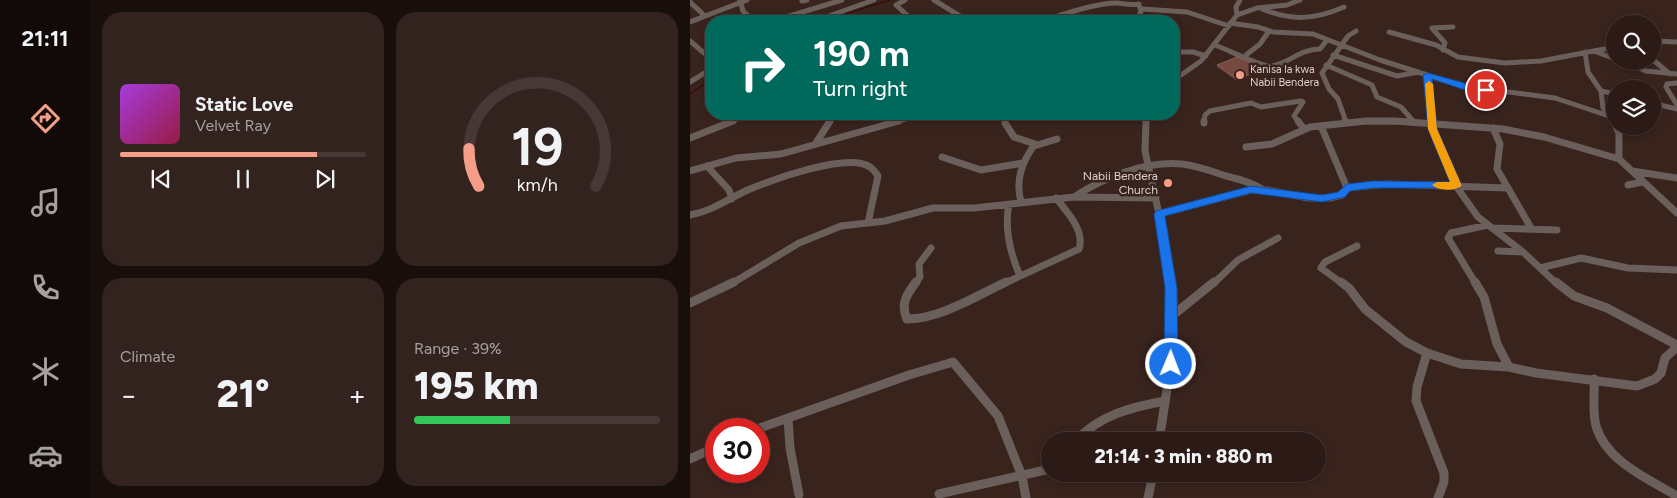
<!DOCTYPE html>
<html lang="en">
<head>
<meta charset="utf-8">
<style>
  body { margin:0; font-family:Figtree,sans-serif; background:#33231f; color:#f1f3f6; height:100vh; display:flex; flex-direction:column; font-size:19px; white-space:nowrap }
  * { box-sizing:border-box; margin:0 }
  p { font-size:16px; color:#a6a1a1 }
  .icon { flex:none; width:28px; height:28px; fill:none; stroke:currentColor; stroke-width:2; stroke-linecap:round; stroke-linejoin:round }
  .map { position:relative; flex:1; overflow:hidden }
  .details { display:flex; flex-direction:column; gap:12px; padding:12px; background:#180e0c; width:600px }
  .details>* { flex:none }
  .hud { position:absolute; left:15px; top:15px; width:475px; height:105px; border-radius:20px; box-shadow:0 2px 8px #0003,0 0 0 1px #473835; background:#00695c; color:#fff; overflow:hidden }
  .buttons { position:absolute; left:916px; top:15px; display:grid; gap:10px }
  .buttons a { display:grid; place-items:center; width:55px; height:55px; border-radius:50%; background:#2b1a16; box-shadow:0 2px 8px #0003,0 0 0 1px #473835; font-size:25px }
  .speed { position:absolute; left:15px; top:418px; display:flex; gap:10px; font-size:25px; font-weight:700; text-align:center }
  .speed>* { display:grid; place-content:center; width:65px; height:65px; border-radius:50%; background:#2b1a16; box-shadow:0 2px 8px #0003,0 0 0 1px #473835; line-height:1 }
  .speed .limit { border:8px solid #d22; background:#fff; color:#111 }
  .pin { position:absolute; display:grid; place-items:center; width:42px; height:42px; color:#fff; margin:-21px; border:2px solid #fff; border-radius:50%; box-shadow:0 1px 5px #0007 }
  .me { position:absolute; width:55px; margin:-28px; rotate:1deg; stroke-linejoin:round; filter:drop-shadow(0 0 4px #0008) }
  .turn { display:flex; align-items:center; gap:18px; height:105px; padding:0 25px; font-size:22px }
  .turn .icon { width:65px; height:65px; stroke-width:2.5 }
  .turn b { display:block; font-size:35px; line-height:42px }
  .big { font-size:38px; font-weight:800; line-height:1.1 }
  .details .widget { flex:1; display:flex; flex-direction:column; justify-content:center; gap:8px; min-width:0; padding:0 18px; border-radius:20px; background:#33231f }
  .details .dial { align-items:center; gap:0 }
  .dial svg { height:130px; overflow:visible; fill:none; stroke:#473835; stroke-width:7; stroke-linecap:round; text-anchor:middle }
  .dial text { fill:#f1f3f6; stroke:none }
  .song { display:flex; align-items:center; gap:15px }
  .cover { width:60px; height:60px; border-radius:8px; background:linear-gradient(135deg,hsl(280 70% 55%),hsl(340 70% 35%)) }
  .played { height:5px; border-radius:2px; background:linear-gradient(90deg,#f49e89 80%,#473835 80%) }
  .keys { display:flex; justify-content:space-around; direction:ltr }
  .heat { display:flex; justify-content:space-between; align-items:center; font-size:28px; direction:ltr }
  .charge { height:8px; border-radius:4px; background:linear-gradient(90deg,#34c759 39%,#473835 0) }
  .details .tiles { flex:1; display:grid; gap:12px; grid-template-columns:repeat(2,1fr) }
  .trip { position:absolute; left:351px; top:432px; width:285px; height:50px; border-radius:25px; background:#2b1a16; box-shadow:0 2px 8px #0003,0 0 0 1px #473835; font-weight:800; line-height:50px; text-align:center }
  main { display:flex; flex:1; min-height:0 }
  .menu { display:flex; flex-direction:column; width:90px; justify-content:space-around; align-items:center; background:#110a09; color:#a6a1a1 }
  .menu .icon { width:35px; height:35px }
  .menu .on { color:#f49e89 }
  .menu b { font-size:22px; color:#f1f3f6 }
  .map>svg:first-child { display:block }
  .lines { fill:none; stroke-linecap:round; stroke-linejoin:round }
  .stream { stroke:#350600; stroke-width:1 }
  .minor-far2 { stroke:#6b5f5c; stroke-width:5 }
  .minor-far1 { stroke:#6b5f5c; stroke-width:7 }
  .minor { stroke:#6b5f5c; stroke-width:9 }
  .wall { fill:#6a392f }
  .shaded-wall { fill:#512a21 }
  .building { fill:#764940; stroke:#865e55 }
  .route { fill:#1a73e8; stroke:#114b97 }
  .slow { fill:#f59e0b }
  .poi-dot { fill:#f49e89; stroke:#39231d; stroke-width:2 }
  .labels { text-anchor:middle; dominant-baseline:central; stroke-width:5; stroke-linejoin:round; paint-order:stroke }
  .far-poi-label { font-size:11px; fill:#decfcb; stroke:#39231d; text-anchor:start }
  .poi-label { font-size:12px; fill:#decfcb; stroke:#39231d; text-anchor:end }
</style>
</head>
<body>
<main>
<nav class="menu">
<b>21:11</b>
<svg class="icon on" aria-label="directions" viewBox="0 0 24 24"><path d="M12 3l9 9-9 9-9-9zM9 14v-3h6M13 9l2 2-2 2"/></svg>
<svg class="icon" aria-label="music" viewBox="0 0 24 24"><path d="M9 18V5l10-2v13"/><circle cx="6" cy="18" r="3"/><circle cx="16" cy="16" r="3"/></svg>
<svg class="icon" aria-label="phone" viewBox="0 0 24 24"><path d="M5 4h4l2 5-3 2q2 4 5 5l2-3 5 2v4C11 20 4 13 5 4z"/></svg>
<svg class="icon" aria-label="climate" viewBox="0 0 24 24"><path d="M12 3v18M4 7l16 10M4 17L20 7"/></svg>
<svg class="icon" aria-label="car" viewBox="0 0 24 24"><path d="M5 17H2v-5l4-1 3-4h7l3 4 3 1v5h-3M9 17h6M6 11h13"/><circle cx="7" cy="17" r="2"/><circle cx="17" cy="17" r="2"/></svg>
</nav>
<section class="details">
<div class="tiles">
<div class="widget">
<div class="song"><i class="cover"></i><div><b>Static Love</b><p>Velvet Ray</p></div></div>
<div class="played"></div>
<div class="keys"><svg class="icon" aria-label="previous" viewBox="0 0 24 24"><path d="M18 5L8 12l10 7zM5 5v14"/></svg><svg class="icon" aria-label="pause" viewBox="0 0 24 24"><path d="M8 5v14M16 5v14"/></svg><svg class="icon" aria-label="next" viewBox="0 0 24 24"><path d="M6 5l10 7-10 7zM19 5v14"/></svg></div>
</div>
<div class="widget dial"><svg viewBox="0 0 100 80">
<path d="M14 69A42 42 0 1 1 86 69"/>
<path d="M14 69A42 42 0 0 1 8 46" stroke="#f49e89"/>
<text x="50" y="56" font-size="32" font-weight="700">19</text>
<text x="50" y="72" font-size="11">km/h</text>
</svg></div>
<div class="widget"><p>Climate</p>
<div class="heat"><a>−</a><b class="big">21°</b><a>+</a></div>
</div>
<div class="widget"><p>Range · 39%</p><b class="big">195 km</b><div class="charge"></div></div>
</div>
</section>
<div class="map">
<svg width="987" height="498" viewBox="0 0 987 498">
  <rect width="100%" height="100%" fill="#39231d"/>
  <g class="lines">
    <!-- stream -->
    <path class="stream" d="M 133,21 L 200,0
      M 0,94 L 21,79"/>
    <!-- minor-far2 -->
    <path class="minor-far2" d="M 50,0 L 53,11 L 64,21
      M 244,0 L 278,21
      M 112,1 L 117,0
      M 0,2 L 15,16
      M 452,9 L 497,12 L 539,26
      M 572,9 C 602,21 624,20 654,7
      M 547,15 L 546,7 L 550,0
      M 83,21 L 152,0
      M 125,21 L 184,0
      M 205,21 L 218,16 L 206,5 L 215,0
      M 352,21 C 372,15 405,3 426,3 C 434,3 440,6 449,4
      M 447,21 L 451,11 L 449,5
      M 0,22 L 57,0
      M 540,23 L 568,27 L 583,32 L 623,34 L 690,60 L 772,86 L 865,98 L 916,115
      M 699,32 L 746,45 L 768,57 L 815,63 L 851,61 L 925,47
      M 0,41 L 21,59
      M 962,41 L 987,42
      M 525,45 C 536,49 570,66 579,66 C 597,66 608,49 630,49 L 637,40
      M 753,50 L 755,43 L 742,28 L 763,27
      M 904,51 L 925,59
      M 484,52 L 503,52 L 516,56
      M 895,52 L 898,72 L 911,91 L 913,108 L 923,122
      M 556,55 L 570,44 L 579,31
      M 643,55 L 707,76 L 729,72
      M 962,59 L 980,74
      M 934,61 L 956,71 L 987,74
      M 636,65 L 682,85 L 687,97 L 711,107 L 724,122
      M 738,75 L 741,122
      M 484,80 L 511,61 L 547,15 L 567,8 L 597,5 L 610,0
      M 0,82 L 21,69
      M 987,83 L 977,84 L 976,87 L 987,105
      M 911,91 L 925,94
      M 962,103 L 987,109
      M 350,114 L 386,118 L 408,114
      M 40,122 L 57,114
      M 139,122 L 144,114
      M 204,122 L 223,117 L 252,114
      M 456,122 L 456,114
      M 514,122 L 515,115 L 520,111 L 561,103 L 571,107 L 611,101 L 613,102 L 604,116 L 609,122
      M 656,122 L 648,99 L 639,89 L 632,73 L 658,36 L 666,31
      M 667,122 L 718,122"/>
    <!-- minor-far1 -->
    <path class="minor-far1" d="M 456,121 L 455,151 L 469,214 L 480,284
      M 608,121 L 614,129
      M 655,121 L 656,123
      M 741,121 L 742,129 L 766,186 L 788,217 L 833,252
      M 923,121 L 925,124
      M 315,123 L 324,137 L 345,144 C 332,162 325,180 331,202
      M 514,123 L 514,121
      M 631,126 L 657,188
      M 926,126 L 929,133 L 929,159 L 987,213
      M 803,128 L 810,144 L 807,169 L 841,228
      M 0,138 L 43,121
      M 126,143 L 140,121
      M 344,146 L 367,139
      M 556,147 L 582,144 L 620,127 L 676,121 L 705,121 L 813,129 L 854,137 L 929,159
      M 252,157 L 291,170 L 333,163
      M 17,166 L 39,190 L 42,199
      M 0,171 L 46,158 L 91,154 L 209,121
      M 942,171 L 987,178
      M 938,185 L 952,182
      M 384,197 C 414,177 456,161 492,164 C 507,166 522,171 536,176 C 549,179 561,182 572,189
      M 319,204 C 314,229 320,253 330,276
      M 469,214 L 561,190 L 577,190 L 618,198 L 640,198 L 652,195 L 657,188 L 697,184 L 817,188
      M 0,215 C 23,211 39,198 60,189 C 84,179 158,152 180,167 C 183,169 186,173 188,176 L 178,223
      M 803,228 L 867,230
      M 808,251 L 833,252 L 867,284
      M 850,268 L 891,258 L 938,268 L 987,270
      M 41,284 L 109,243 L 151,226 L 195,221 L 243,208 L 284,208 L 384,197 L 466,198
      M 225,284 L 230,277 L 229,264 L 241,248
      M 313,284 L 389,249 C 395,230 377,212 366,198
      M 523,284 L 548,260 L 588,238
      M 653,284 L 631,268 L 635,262 L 667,246
      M 786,284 L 758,238 L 761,233 L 798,225"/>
    <!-- minor -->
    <path class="minor" d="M 226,282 C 217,294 210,304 217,319 C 250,319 286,296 316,282
      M 651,282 L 659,288 L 675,309 L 716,342 L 737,353 L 771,364 L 819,367 L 846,373 L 947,386 L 965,379 L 971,373 L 975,358 L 987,347
      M 785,282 L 794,297 L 807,344 L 819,367
      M 866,282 L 884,296 L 917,308 L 987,345
      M 0,303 L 44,282
      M 482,316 L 524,282
      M 737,353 L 727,387 L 726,401 L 754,473 L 754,482 L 748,498
      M 904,379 C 905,394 902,411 906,426 C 916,461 958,479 987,496
      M 98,418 L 100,448 L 109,495
      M 67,429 L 219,375 L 263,362 L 308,416 L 332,476 L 336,498
      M 386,441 C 409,415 442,407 475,401
      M 469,441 L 481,364 L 480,282
      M 0,459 L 26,447
      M 249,494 L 360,469
      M 458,498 L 463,474"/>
  </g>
  <!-- wall -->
  <path class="wall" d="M 527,65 L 574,70 L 547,81 L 527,67 Z"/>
  <!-- shaded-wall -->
  <path class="shaded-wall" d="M 574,68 L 574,70 L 547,81 L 547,79 Z"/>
  <!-- building -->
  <path class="building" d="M 547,57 L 574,68 L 547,79 L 527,65 Z"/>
  <!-- route -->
  <path class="route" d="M 738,73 L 800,90 L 796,93 L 772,89 L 742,79 L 747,129 L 772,186 L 770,188 L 683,188 L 660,191 L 655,197 L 632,202 L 561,193 L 475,216 L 487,288 L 488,364 L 486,368 L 481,370 L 476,368 L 474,364 L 475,288 L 464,214 L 466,211 L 561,186 L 632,195 L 648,192 L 657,184 L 683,181 L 760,182 L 738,129 L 733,75 Z"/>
  <!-- slow -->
  <path class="slow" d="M 739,81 L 743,84 L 747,129 L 772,186 C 765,191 748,191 742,185 L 747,182 L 760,182 L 738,129 L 735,84 Z"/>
  <!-- markers -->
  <g class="poi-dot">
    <circle cx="550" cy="75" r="5"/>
    <circle cx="478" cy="183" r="5"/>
  </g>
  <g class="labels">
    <!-- far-poi labels -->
    <g class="far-poi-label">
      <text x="560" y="69">Kanisa la kwa<tspan x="560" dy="13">Nabii Bendera</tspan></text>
    </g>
    <!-- poi labels -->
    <g class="poi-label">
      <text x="468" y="176">Nabii Bendera<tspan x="468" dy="14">Church</tspan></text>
    </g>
  </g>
</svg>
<div class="buttons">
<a><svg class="icon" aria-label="search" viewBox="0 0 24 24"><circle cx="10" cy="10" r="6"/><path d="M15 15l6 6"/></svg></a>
<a><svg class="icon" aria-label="layers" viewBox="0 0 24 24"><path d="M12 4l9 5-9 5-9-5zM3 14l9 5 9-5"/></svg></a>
</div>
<div class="speed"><div class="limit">30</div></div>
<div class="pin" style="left:796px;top:90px;background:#d93025"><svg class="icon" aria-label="arrive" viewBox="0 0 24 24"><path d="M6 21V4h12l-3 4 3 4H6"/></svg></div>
<svg class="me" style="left:481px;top:364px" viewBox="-20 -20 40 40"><circle r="17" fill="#1a73e8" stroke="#fff" stroke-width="3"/><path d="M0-11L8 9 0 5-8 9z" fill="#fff"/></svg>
<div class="trip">21:14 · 3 min · 880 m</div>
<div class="hud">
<div class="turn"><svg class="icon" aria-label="right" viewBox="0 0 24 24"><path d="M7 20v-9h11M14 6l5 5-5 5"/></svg><div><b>190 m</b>Turn right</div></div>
</div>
</div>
</main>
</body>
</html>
